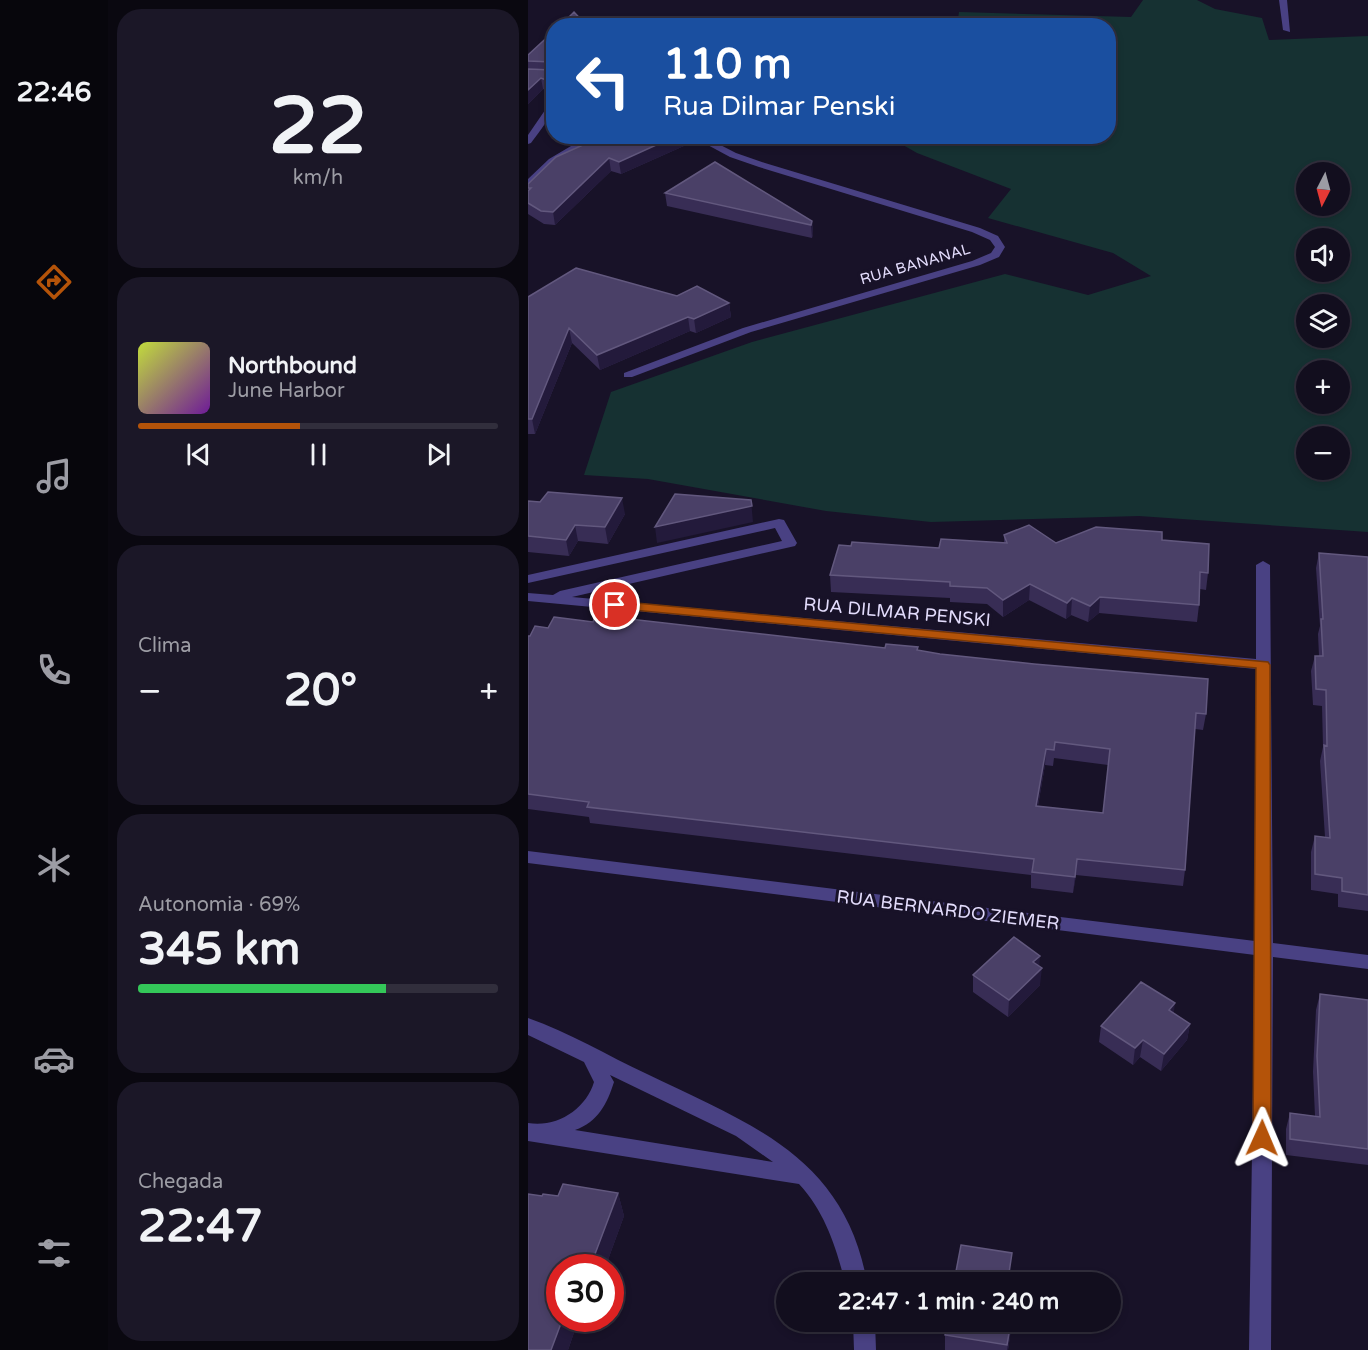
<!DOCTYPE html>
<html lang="pt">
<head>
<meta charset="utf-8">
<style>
  body { margin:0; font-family:"Varela Round",sans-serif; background:#1b1727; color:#f1f3f6; height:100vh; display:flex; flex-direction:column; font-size:22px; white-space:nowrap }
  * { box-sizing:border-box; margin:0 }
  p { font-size:20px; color:#9c9ca4 }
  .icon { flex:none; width:33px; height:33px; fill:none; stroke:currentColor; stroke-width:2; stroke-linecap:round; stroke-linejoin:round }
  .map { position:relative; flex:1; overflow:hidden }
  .drawer { display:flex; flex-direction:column; gap:9px; padding:9px; background:#0a0810; width:420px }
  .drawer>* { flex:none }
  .banner { position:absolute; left:18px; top:18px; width:570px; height:126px; border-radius:24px; box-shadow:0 3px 9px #0003,0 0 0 2px #312e3c; background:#1a4fa0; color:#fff; overflow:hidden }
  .needle { width:39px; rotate:186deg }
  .buttons { position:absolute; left:768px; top:162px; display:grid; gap:12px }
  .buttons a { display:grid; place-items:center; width:54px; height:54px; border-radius:50%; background:#120e1e; box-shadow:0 3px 9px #0003,0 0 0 2px #312e3c; font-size:30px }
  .speed { position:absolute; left:18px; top:1254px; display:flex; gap:12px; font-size:30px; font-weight:700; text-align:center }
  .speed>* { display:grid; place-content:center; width:78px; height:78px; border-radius:50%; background:#120e1e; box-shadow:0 3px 9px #0003,0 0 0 2px #312e3c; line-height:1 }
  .speed .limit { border:9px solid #d22; background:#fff; color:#111 }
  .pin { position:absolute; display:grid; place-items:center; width:51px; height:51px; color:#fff; margin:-26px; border:3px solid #fff; border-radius:50%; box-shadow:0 2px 6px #0007 }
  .me { position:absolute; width:66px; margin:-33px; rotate:1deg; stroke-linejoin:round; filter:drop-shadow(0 0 4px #0008) }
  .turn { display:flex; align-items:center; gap:21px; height:126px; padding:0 18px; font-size:27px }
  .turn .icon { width:78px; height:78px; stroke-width:2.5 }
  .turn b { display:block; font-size:42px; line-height:51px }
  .big { font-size:45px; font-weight:700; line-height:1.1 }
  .drawer .widget { flex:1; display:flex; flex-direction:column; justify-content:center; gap:9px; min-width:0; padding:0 21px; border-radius:24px; background:#1b1727 }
  .drawer .dial { align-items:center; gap:0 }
  .dial b { font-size:78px; line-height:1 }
  .song { display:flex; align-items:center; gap:18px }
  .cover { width:72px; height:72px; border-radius:9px; background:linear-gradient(135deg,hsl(70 70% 55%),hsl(280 70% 35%)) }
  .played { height:6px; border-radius:3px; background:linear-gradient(90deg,#b45309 45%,#312e3c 45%) }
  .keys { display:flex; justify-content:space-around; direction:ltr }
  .heat { display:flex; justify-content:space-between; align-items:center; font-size:33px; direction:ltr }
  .charge { height:9px; border-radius:4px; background:linear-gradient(90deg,#34c759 69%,#312e3c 0) }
  .trip { position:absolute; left:248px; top:1272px; width:345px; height:60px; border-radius:30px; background:#120e1e; box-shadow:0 3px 9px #0003,0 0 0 2px #312e3c; font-weight:700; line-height:60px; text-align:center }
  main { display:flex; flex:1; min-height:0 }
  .menu { display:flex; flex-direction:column; width:108px; justify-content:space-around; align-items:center; background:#07060c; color:#9c9ca4 }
  .menu .icon { width:42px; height:42px }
  .menu .selected { color:#b45309 }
  .menu b { font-size:27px; color:#f1f3f6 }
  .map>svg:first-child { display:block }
  .green { fill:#163132; fill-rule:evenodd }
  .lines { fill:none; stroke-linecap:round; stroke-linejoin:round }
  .minor { fill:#494183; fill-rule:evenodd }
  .wall { fill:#382d55; fill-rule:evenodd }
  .shaded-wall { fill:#231a3b }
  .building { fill:#4a4067; stroke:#62587e; stroke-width:1.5; fill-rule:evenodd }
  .route { fill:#b45309; stroke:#753606; stroke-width:1.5 }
  .labels { text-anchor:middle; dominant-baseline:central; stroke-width:6; stroke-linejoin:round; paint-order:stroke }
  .far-street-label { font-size:15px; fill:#e3dcfc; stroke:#181228 }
  .street-label { font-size:18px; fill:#e3dcfc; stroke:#181228 }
</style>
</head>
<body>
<main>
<nav class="menu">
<b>22:46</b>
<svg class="icon selected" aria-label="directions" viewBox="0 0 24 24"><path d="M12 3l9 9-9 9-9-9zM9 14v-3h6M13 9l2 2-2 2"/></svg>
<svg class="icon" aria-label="music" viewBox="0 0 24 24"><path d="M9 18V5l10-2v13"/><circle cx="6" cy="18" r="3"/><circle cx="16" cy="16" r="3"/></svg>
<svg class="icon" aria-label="phone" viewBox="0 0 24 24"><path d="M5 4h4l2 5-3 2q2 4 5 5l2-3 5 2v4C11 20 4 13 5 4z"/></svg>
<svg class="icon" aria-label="climate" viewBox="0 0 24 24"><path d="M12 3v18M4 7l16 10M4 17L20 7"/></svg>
<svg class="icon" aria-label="car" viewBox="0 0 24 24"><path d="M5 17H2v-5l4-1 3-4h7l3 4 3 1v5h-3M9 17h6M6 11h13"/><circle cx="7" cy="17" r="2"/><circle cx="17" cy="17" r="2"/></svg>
<svg class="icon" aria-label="filters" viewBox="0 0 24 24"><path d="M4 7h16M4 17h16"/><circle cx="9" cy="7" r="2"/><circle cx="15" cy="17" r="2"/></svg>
</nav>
<section class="drawer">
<div class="widget dial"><b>22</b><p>km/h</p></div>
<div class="widget">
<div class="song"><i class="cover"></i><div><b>Northbound</b><p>June Harbor</p></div></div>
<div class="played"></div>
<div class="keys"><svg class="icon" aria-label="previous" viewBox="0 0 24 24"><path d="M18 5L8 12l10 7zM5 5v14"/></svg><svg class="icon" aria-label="pause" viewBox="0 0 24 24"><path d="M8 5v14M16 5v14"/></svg><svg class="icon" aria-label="next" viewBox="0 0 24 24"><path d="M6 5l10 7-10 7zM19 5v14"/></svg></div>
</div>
<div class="widget"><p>Clima</p>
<div class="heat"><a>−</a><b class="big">20°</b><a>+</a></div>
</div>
<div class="widget"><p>Autonomia · 69%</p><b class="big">345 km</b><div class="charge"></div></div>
<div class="widget"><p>Chegada</p><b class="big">22:47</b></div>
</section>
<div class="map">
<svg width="840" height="1350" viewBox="0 0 840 1350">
  <rect width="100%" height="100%" fill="#181228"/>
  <!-- green -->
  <path class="green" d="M 615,0 L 669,0 L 687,9 L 734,18 L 741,40 L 840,36 L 840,532 L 611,516 L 403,522 L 298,511 L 120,479 L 56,475 L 83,392 L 224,342 L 477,274 L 560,295 L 623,276 L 585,253 L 460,218 L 483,189 L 389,153 L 361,137 L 580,136 L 580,26 L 429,25 L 431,12 L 603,17 ZM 778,172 L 812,172 L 812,206 L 778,206 ZM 778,238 L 812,238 L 812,272 L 778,272 ZM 778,304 L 812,304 L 812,338 L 778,338 ZM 778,370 L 812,370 L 812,404 L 778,404 ZM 778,436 L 812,436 L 812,470 L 778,470 Z"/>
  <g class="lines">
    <!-- minor -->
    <path class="minor" d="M 751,0 L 759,0 L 762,32 L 755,30 Z
      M 26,97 C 26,115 14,128 3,143 L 0,144 L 0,135 Z
      M 60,136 L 71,136 L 27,163 L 0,187 L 0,179 L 21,159 Z
      M 163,136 L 175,136 L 208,153 L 237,163 L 452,228 L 470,236 L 477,247 L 471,257 L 452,265 L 223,332 L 104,377 L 96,377 L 96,373 L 215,328 L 444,261 L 463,253 L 467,247 L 462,240 L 444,232 L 231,167 L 202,157 Z
      M 251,519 L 256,520 L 269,543 L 267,546 L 44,597 L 728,659 L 728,565 L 735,561 L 742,565 L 745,943 L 840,955 L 840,969 L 745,957 L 743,1350 L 721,1350 L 727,955 L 0,863 L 0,851 L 727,941 L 728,669 L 0,601 L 0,593 L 25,595 L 32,591 L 254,541 L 247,528 L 0,583 L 0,575 Z
      M 0,1018 C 41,1032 80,1056 119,1074 C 222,1124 316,1156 339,1282 L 317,1282 C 308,1247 297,1212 271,1184 L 0,1141 L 0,1123 C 29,1128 58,1109 66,1082 L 56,1062 L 0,1035 ZM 82,1075 L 208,1136 L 245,1162 L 47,1130 C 70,1122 79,1104 86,1082 Z
      M 325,1322 L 347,1322 L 348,1350 L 326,1350 Z"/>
  </g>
  <!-- wall -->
  <path class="wall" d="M 26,31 L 26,94 L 15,89 L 0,104 L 0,55 Z
    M 75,136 L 166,136 L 167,141 L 93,174 L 83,171 L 27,225 L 16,224 L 0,214 L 0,184 Z
    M 137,193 L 284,221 L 285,234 L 284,238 L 139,206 Z
    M 149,296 L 201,303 L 203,317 L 168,333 L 162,331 L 72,370 L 44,343 L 7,434 L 0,434 L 0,297 Z
    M 0,501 L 97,514 L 80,544 L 50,541 L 41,556 L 0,552 Z
    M 476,535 L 528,543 L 634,540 L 680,573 L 678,590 L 672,589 L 671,605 L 669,622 L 571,613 L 560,622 L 543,615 L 538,619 L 501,600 L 475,617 L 459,604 L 422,602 L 422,598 L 303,592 L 302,575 L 411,548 L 476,543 Z
    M 791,553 L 840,557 L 840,911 L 810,907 L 810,894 L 783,890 L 783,852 L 787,836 L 797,837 L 792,761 L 795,747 L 794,706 L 785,705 L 783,671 L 787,656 L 791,656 L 790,634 L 792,626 L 788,568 Z
    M 65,622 L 357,648 L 390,647 L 390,650 L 678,714 L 675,730 L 667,729 L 657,870 L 655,886 L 548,875 L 545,893 L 503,888 L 503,875 L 62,823 L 61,817 L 0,809 L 0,636 L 2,636 L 20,628 ZM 526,758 L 580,765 L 575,813 L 510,806 L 517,765 L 525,766 Z
    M 511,966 L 512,985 L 480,1017 L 445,992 L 445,975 Z
    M 792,994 L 840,1000 L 840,1165 L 758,1155 L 758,1129 L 762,1113 L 787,1116 L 785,1072 L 788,1010 Z
    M 646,1013 L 662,1024 L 659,1040 L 633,1071 L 612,1057 L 605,1065 L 571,1042 L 573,1026 Z
    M 90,1193 L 96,1216 L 77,1268 L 32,1268 L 51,1318 L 40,1350 L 0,1350 L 14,1196 Z
    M 484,1322 L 480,1350 L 417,1350 L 417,1335 Z"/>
  <!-- shaded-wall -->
  <path class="shaded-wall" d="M 13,78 L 15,89 L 0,104 L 0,90 Z
    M 148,136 L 166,136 L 167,141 L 93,174 L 91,162 Z
    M 81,158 L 83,171 L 27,225 L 25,212 Z
    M 284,221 L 285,234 L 284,238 L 283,225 Z
    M 201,303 L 203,317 L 168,333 L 166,319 Z
    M 160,317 L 162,331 L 72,370 L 69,355 Z
    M 41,328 L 44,343 L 7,434 L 4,419 Z
    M 94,498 L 97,514 L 80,544 L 77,527 Z
    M 223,500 L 225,522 L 129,543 L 127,527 Z
    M 47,525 L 50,541 L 41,556 L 38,540 Z
    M 502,584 L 501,600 L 475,617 L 475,600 Z
    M 572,597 L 571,613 L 560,622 L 562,606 Z
    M 544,598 L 543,615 L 538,619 L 539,603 Z
    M 518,749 L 517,765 L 507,822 L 508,806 Z
    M 549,859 L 548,875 L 545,893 L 547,877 Z
    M 512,956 L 511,971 L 514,968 L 512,985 L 480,1017 L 481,1000 L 505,962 Z
    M 647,1003 L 645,1020 L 641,1010 Z
    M 662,1024 L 659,1040 L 633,1071 L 636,1054 Z
    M 615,1040 L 612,1057 L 605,1065 L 607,1048 Z
    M 90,1193 L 96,1216 L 77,1268 L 66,1268 L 64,1262 Z
    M 57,1261 L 59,1268 L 55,1268 Z
    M 35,1318 L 51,1318 L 40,1350 L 23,1350 Z
    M 483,1322 L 484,1322 L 480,1350 L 479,1350 Z"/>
  <!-- building -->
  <path class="building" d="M 46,12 L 59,26 L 32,26 Z
    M 26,31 L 26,64 L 24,62 L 0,61 L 0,55 Z
    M 26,66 L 26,83 L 13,78 L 0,90 L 0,69 L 24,70 Z
    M 75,136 L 148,136 L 91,162 L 81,158 L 25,212 L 13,211 L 0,203 L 0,191 L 3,188 L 0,188 L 0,184 L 28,157 Z
    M 187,162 L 284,221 L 283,225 L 137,193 Z
    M 48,268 L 149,296 L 169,286 L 201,303 L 166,319 L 160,317 L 69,355 L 41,328 L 4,419 L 0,419 L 0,297 Z
    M 20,492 L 94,498 L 77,527 L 47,525 L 38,540 L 0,536 L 0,501 L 12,502 Z
    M 147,494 L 223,500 L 224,506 L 127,527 Z
    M 501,525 L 528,543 L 568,527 L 634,532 L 634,540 L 681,544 L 680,573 L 672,572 L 671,605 L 572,597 L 562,606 L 544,598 L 539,603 L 502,584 L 475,600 L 459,588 L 422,586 L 422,582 L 302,575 L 311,545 L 323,546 L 324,542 L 411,548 L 413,539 L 479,543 L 476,535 Z
    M 791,553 L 840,557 L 840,895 L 814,891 L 814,878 L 787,874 L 787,836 L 802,838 L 796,745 L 799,746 L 798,690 L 788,689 L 787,656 L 795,656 L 793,619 L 795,619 Z
    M 26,617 L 65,622 L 67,617 L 83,620 L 84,617 L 357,648 L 358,644 L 390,647 L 389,650 L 412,654 L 506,664 L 680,679 L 678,714 L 668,713 L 657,870 L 549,859 L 547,877 L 504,872 L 506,859 L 59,807 L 61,802 L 0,794 L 0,636 L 2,636 L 7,626 L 20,628 ZM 527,742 L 582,749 L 575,813 L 508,806 L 518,749 L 526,750 Z
    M 486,937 L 512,956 L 505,962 L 514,968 L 481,1000 L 445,975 Z
    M 613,982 L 647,1003 L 641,1010 L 662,1024 L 636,1054 L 615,1040 L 607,1048 L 573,1026 Z
    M 792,994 L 840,1000 L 840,1149 L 762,1139 L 762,1113 L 792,1117 L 789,1056 Z
    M 35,1184 L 90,1193 L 64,1262 L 57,1261 L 55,1268 L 32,1268 L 32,1318 L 35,1318 L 23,1350 L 0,1350 L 0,1194 L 14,1196 L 15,1194 L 30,1196 Z
    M 433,1245 L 484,1253 L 481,1273 L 490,1275 L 489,1282 L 426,1282 Z
    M 420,1322 L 483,1322 L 479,1345 L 417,1335 Z"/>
  <!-- route -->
  <path class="route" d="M 87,601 L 740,662 L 742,665 L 743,1138 L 740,1144 L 734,1146 L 727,1144 L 725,1138 L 728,668 L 83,608 L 81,605 Z"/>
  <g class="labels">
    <!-- far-street labels -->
    <g class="far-street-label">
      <text transform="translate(387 264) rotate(-16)">RUA BANANAL</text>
    </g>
    <!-- street labels -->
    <g class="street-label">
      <text transform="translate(369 612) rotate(5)">RUA DILMAR PENSKI</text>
      <text transform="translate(420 910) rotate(7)">RUA BERNARDO ZIEMER</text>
    </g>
  </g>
</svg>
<div class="buttons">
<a><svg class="needle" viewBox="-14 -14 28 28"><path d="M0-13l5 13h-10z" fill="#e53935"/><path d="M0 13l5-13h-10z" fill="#9c9ca4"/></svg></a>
<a><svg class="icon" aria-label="sound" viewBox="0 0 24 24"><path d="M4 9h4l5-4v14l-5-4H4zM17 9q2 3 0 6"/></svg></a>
<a><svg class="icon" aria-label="layers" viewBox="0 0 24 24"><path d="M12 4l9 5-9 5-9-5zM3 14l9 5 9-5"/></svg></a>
<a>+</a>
<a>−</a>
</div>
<div class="speed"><div class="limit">30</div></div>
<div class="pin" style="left:87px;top:605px;background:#d93025"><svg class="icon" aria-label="arrive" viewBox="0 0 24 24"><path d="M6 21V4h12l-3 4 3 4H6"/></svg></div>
<svg class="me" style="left:734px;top:1138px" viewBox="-20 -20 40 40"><path d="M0-17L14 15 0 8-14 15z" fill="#b45309" stroke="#fff" stroke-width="4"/></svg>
<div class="trip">22:47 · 1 min · 240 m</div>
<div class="banner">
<div class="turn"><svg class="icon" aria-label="left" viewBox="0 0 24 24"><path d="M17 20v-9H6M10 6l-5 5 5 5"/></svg><div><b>110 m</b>Rua Dilmar Penski</div></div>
</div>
</div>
</main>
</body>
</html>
